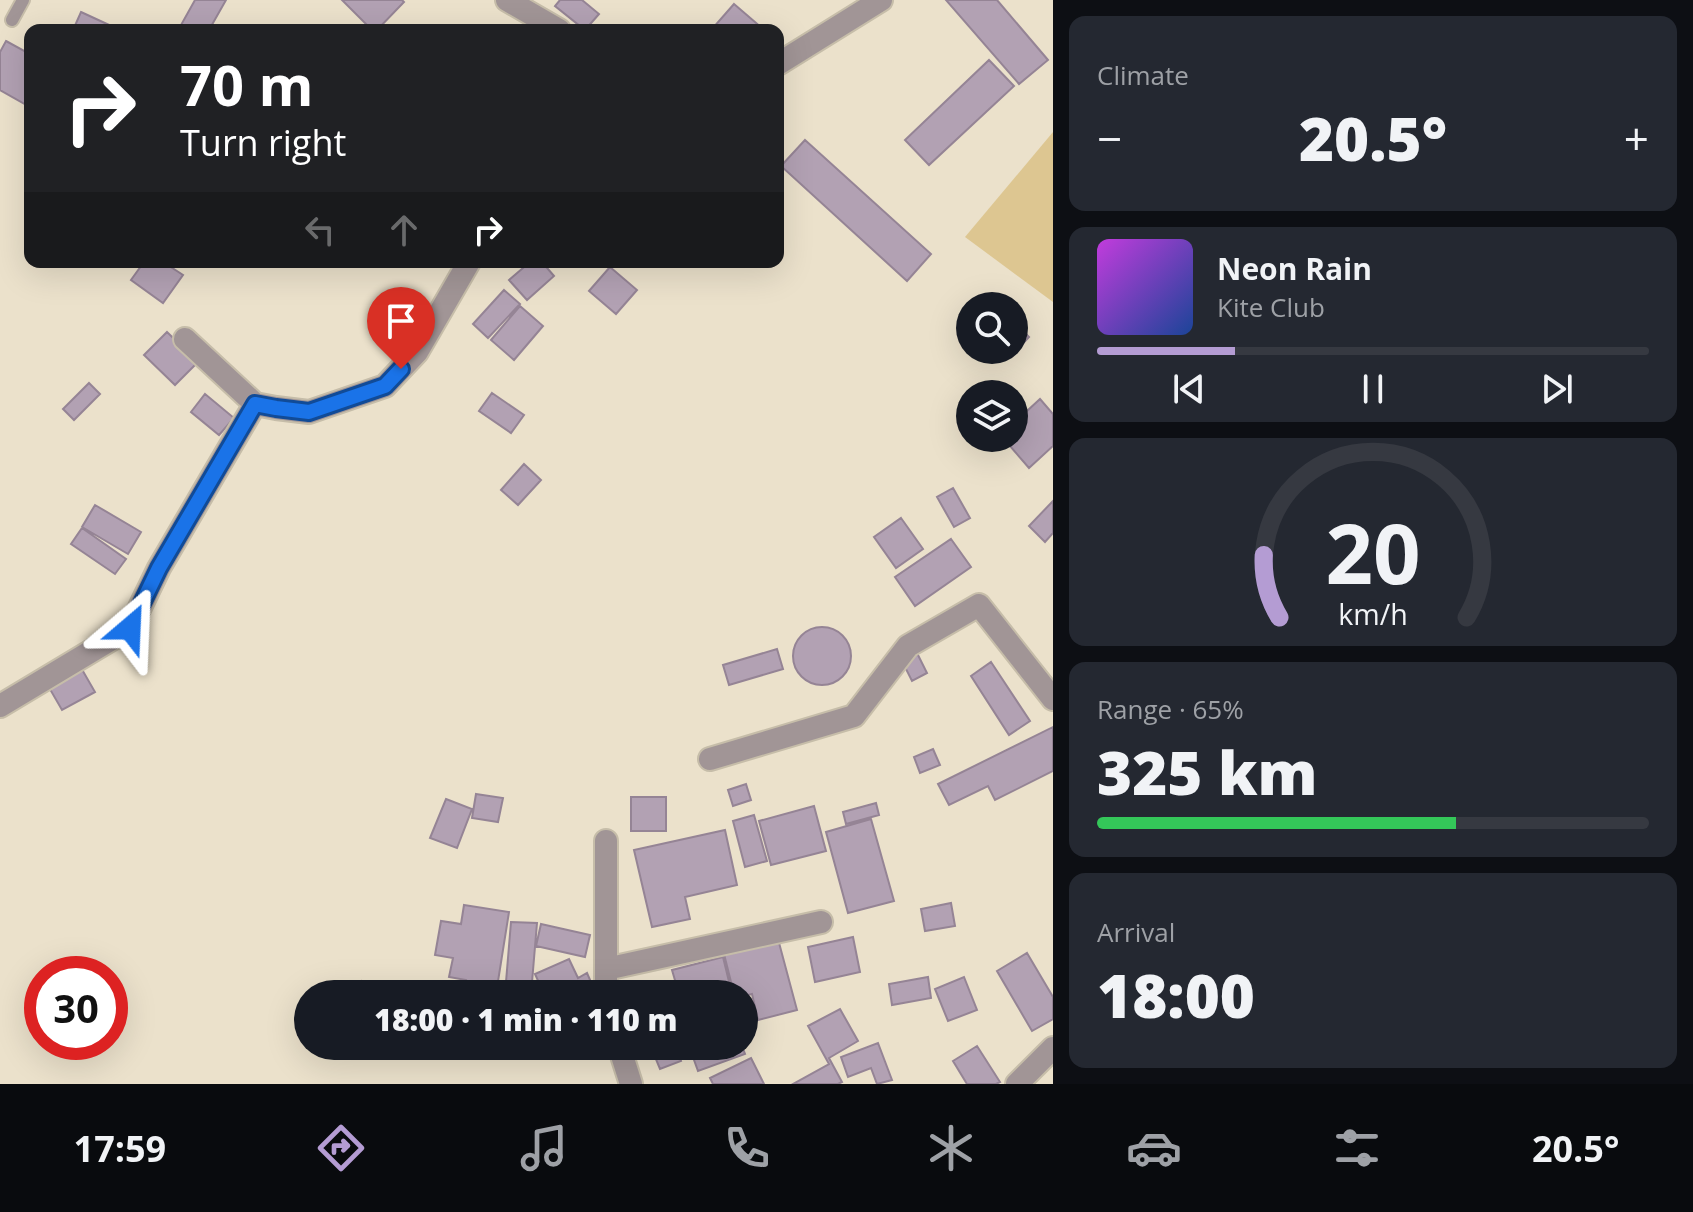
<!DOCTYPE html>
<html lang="en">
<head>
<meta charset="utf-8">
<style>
  body { margin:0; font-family:"Open Sans",sans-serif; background:#242831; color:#f1f3f6; height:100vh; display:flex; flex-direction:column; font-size:30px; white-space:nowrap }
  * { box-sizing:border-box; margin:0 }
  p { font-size:26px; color:#9ea1a6 }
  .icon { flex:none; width:44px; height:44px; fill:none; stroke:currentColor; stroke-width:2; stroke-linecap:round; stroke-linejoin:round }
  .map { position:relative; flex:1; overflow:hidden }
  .drawer { display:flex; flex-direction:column; gap:16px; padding:16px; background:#0d0f14; width:640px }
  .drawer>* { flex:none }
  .top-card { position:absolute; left:24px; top:24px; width:760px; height:244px; border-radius:16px; box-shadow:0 8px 32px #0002; background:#202124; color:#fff; overflow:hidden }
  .fabs { position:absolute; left:956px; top:292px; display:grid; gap:16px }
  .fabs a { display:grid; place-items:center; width:72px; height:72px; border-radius:50%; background:#171b24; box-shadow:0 8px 32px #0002; font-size:40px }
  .speed { position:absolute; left:24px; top:956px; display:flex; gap:16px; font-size:40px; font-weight:700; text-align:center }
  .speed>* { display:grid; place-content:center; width:104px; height:104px; border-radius:50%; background:#171b24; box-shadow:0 8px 32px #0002; line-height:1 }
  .speed .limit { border:12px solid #d22; background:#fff; color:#111 }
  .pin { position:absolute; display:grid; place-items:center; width:68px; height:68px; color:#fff; margin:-82px -34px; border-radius:50% 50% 50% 0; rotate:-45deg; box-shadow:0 0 8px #0007 }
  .pin .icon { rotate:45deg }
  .me { position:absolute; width:88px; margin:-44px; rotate:26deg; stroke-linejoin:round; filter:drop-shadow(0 0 6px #0008) }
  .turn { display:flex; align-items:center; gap:28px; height:168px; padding:0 24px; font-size:36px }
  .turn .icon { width:104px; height:104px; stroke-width:2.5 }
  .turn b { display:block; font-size:56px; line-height:68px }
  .lanes { display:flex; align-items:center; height:76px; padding:0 24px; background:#0003; justify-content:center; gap:40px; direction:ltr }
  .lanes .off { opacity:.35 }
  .big { font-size:60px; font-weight:800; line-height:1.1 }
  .drawer .card { flex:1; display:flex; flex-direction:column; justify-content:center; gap:12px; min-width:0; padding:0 28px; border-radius:16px; background:#242831 }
  .drawer .dial { align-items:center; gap:0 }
  .dial svg { height:208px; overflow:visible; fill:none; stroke:#363941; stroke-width:7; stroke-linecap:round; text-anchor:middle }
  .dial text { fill:#f1f3f6; stroke:none }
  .song { display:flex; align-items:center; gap:24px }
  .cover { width:96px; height:96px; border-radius:12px; background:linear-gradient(135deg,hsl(290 70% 55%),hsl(220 70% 35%)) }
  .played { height:8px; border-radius:4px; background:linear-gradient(90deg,#b49cd3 25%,#363941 25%) }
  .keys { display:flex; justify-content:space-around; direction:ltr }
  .heat { display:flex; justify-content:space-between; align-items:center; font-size:44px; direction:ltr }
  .charge { height:12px; border-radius:6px; background:linear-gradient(90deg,#34c759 65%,#363941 0) }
  .trip { position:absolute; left:294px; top:980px; width:464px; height:80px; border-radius:40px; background:#171b24; box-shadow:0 8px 32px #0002; font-weight:800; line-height:80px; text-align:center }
  .tab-bar { display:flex; height:128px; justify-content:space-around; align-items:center; background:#090b0e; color:#9ea1a6 }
  .tab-bar .icon { width:56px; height:56px }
  .tab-bar .selected { color:#b49cd3 }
  .tab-bar b { font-size:36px; color:#f1f3f6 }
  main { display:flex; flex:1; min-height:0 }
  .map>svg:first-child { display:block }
  .green { fill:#ddc691 }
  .building { fill:#b2a1b3; stroke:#958495; stroke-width:2 }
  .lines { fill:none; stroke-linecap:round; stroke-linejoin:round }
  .service-casing { stroke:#c6bda9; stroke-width:16 }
  .minor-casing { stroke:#c6bda9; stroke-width:26 }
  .service { stroke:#a19596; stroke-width:12 }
  .minor { stroke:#a19596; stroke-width:22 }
  .route-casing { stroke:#114b97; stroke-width:20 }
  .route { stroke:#1a73e8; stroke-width:14 }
</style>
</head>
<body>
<main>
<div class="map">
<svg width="1053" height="1084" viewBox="0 0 1053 1084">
  <rect width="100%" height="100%" fill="#ebe1cb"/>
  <!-- green -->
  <path class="green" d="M 1053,132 L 1053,302 L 965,237 Z"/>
  <!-- building -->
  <path class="building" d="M 195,0 L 226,0 L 209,30 L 190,30 L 181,25 Z
    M 342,0 L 402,0 L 404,2 L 377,30 L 372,30 Z
    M 560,0 L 582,0 L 599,14 L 585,30 L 555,6 Z
    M 946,0 L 997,0 L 1048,60 L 1019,84 Z
    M 734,4 L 762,28 L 760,30 L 712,29 Z
    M 81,12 L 120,30 L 73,30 Z
    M 6,41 L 30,54 L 30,107 L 0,90 L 0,52 Z
    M 989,60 L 1014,86 L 929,165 L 905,140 Z
    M 805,140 L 931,254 L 907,281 L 781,166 Z
    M 144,262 L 163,262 L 183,275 L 163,303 L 131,280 Z
    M 530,262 L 542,262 L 554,276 L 527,300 L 509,280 Z
    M 610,267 L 637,290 L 616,314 L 589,291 Z
    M 504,290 L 520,304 L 488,338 L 473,324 Z
    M 520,306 L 543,326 L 514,360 L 491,340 Z
    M 1014,322 L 1029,337 L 1011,356 L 1005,350 L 1014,350 Z
    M 167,332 L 198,362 L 175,385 L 144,355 Z
    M 89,383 L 100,394 L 74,420 L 63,409 Z
    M 492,393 L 524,415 L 511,433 L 479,411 Z
    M 205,394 L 234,418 L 219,435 L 191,412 Z
    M 1040,399 L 1053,414 L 1053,446 L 1029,468 L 1003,438 L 1014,438 L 1014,423 Z
    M 524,464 L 541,480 L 518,505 L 501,490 Z
    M 953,488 L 970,518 L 954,527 L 937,497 Z
    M 1053,501 L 1053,533 L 1045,542 L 1029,526 Z
    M 95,505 L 141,532 L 128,554 L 82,527 Z
    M 901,518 L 923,549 L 896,568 L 874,537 Z
    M 82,528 L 126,559 L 115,574 L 71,544 Z
    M 951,539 L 971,567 L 915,606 L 895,577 Z
    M793 656a29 29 0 1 1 58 0a29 29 0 1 1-58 0Z
    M 777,649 L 783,669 L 729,685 L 723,665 Z
    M 917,653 L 927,673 L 912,681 L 902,661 Z
    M 991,662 L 1030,721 L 1009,735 L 971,676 Z
    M 80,666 L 95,692 L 62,710 L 47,684 Z
    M 1053,727 L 1053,771 L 995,800 L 988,786 L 949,805 L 938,784 Z
    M 933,749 L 940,765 L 920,773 L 914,757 Z
    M 746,784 L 751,800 L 733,806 L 728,790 Z
    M 476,794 L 503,798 L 498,822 L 472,818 Z
    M 631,797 L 666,797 L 666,831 L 631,831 Z
    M 446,799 L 472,809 L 457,848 L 430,838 Z
    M 876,803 L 879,815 L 846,824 L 843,812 Z
    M 814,806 L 826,851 L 771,865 L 759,821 Z
    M 754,815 L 767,861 L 745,867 L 733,821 Z
    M 871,819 L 894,901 L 848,913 L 826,832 Z
    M 725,830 L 737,885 L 685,897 L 690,919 L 652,927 L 634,850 Z
    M 951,903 L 955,926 L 925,931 L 921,909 Z
    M 464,905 L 509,912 L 496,994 L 463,994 L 466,980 L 449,977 L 453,958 L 435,955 L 441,921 L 461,924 Z
    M 511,922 L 537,923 L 531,994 L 505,994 Z
    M 541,924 L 590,935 L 585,957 L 536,946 Z
    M 853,937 L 860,972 L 815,982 L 808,947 Z
    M 778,939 L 797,1010 L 758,1020 L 752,994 L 744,996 L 744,994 L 734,994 L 724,954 Z
    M 1027,953 L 1053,997 L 1053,1019 L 1032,1031 L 997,971 Z
    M 723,957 L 732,994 L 679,994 L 672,970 Z
    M 569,959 L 578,978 L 587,973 L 594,989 L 582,994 L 544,994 L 535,974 Z
    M 928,977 L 931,998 L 892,1005 L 889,984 Z
    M 964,977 L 977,1010 L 948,1021 L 935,989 Z
    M 362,981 L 399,990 L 397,994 L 359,994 Z
    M 840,1009 L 858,1041 L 829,1058 L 842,1082 L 838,1084 L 793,1084 L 829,1064 L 808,1026 Z
    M 878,1043 L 892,1080 L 877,1084 L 871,1068 L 848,1077 L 841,1057 Z
    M 667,1046 L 676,1046 L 681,1061 L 660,1069 L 653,1052 Z
    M 689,1046 L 742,1046 L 745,1054 L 698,1071 Z
    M 977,1046 L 1000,1082 L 996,1084 L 967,1084 L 953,1061 Z
    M 751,1058 L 764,1084 L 713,1084 L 710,1078 Z"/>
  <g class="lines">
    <defs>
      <path id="service" d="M 12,20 L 23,0"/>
      <path id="minor" d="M 507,0 L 559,30
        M 778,64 L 881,0
        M 185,339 L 255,404 L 276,408 L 309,412 L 385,386 L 417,352 L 469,262
        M 0,706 L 130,628 L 159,568 L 255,404
        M 710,759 L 854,716 L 908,646 L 979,605 L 1053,699
        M 606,841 L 606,994
        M 606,969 L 821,922
        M 619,1046 L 631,1084
        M 1017,1084 L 1053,1048"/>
    </defs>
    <!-- service casing -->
    <use href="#service" class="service-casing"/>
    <!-- minor casing -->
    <use href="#minor" class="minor-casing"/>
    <!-- service -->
    <use href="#service" class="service"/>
    <!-- minor -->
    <use href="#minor" class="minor"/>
  </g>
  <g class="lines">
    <defs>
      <path id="route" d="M 130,628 L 159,568 L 255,404 L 276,408 L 309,412 L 385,386 L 401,369"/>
    </defs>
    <!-- route casing -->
    <use href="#route" class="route-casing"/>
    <!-- route -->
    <use href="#route" class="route"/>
  </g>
</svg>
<div class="fabs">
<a><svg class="icon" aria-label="search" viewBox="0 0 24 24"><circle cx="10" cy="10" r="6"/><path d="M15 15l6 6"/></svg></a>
<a><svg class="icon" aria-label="layers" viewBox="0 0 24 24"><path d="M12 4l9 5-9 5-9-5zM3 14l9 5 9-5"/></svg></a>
</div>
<div class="speed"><div class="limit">30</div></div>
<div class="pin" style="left:401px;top:369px;background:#d93025"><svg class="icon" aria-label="arrive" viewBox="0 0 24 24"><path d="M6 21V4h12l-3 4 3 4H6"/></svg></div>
<svg class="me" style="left:130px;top:628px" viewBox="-20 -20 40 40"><path d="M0-17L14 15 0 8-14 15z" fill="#1a73e8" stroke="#fff" stroke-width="4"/></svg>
<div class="trip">18:00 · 1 min · 110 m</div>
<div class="top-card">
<div class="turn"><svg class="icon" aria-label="right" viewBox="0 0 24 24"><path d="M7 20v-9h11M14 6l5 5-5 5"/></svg><div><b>70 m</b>Turn right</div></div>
<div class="lanes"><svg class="icon off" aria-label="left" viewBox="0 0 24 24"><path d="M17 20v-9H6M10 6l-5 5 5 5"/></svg><svg class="icon off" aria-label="ahead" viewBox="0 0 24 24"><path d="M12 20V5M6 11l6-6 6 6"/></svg><svg class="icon" aria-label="right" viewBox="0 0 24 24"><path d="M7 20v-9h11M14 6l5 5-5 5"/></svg></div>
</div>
</div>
<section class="drawer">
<div class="card"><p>Climate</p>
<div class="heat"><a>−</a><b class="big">20.5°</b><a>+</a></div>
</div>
<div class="card">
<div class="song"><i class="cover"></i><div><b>Neon Rain</b><p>Kite Club</p></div></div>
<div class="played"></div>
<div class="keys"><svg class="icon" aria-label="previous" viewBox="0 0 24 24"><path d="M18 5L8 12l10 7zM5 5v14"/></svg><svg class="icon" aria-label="pause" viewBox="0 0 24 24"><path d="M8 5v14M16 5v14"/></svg><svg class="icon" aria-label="next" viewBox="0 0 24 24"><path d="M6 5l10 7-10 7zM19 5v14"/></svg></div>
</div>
<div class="card dial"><svg viewBox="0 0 100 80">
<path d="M14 69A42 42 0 1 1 86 69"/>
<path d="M14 69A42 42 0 0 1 8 45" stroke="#b49cd3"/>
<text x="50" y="56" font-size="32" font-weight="700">20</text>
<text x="50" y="72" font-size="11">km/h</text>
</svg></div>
<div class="card"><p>Range · 65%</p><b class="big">325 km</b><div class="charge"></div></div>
<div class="card"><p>Arrival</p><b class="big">18:00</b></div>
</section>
</main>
<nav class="tab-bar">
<b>17:59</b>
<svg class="icon selected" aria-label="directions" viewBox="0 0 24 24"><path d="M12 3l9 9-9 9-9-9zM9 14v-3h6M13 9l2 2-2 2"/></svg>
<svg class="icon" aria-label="music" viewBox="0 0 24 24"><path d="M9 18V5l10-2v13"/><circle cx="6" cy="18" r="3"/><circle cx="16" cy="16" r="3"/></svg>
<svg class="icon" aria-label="phone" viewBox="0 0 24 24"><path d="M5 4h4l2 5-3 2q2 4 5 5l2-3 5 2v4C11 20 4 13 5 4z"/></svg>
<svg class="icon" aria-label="climate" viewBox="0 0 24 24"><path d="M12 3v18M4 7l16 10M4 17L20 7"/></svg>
<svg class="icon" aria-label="car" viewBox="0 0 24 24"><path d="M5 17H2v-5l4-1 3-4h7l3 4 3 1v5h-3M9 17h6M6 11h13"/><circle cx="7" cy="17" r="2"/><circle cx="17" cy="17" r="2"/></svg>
<svg class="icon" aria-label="filters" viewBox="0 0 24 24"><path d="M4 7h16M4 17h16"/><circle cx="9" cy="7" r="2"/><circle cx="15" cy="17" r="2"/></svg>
<b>20.5°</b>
</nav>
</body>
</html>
